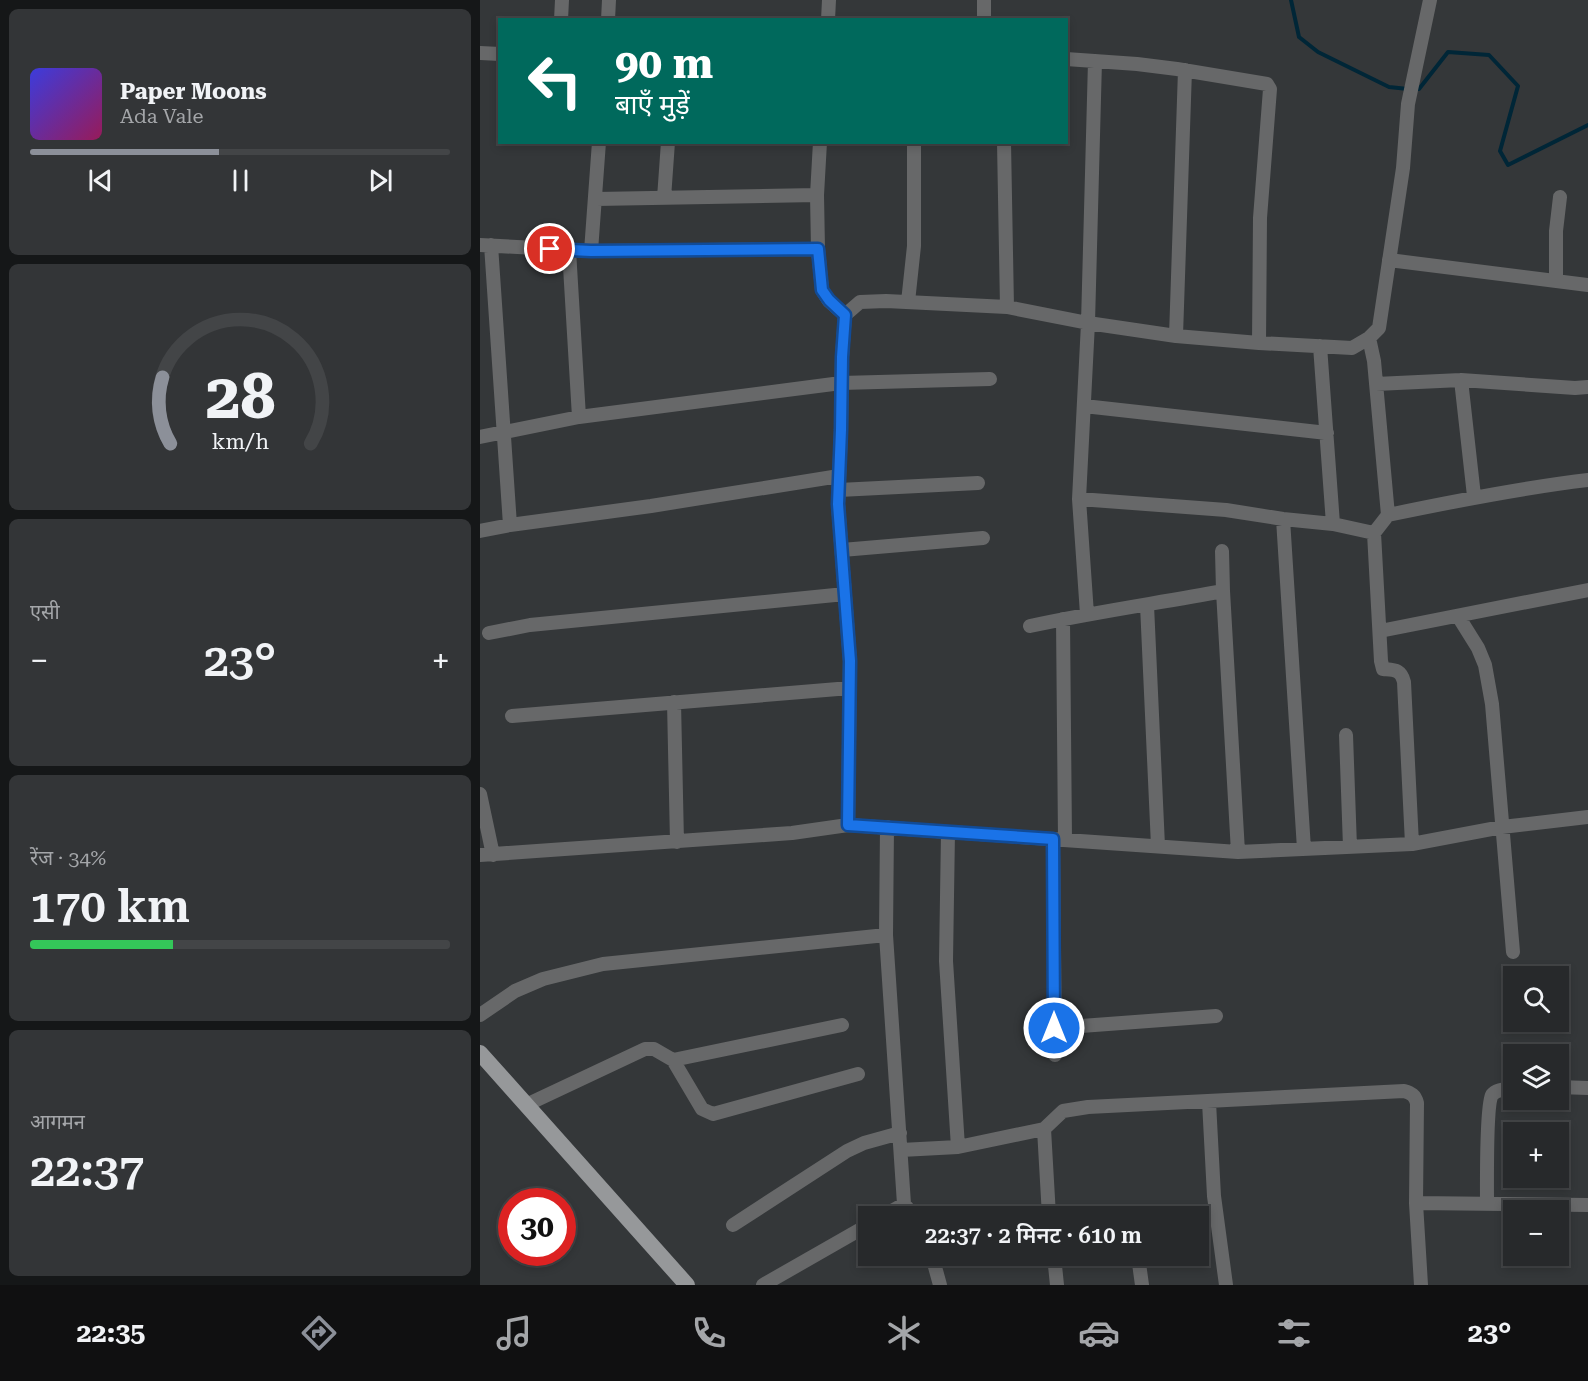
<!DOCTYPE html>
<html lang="hi">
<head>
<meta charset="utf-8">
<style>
  body { margin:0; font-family:"Roboto Serif","Noto Sans Devanagari",serif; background:#333537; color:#f1f3f6; height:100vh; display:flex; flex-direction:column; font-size:22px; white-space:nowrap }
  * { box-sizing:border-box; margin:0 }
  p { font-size:20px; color:#a4a6a9 }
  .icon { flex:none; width:33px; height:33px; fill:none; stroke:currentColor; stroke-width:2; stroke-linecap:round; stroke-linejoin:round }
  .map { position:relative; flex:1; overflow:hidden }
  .details { display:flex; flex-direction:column; gap:9px; padding:9px; background:#151718; width:480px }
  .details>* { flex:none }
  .top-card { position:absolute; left:18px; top:18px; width:570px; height:126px; border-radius:0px; box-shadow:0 3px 9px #0003,0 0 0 2px #434547; background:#00695c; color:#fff; overflow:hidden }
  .controls { position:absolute; left:1023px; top:966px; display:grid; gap:12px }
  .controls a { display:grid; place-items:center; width:66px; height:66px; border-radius:0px; background:#27292b; box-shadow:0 3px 9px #0003,0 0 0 2px #434547; font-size:30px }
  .speed { position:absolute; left:18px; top:1188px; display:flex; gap:12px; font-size:30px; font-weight:700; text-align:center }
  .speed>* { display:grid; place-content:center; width:78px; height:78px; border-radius:50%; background:#27292b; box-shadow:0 3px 9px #0003,0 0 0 2px #434547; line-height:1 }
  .speed .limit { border:9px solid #d22; background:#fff; color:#111 }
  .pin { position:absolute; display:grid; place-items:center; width:51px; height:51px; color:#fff; margin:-26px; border:3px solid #fff; border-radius:50%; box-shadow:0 2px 6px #0007 }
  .me { position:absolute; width:66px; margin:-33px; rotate:0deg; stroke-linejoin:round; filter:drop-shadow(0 0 4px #0008) }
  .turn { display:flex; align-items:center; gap:21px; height:126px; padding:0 18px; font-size:27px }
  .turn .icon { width:78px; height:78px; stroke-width:2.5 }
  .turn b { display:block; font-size:42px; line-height:51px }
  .big { font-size:45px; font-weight:600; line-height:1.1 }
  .details .card { flex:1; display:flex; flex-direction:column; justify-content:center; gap:9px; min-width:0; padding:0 21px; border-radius:9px; background:#333537 }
  .details .dial { align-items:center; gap:0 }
  .dial svg { height:156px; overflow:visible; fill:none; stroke:#434547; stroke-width:7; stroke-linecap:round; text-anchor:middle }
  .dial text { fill:#f1f3f6; stroke:none }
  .song { display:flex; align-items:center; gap:18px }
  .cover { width:72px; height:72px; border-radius:9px; background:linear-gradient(135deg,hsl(240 70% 55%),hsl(330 70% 35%)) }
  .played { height:6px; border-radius:3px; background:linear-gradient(90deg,#8c9099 45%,#434547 45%) }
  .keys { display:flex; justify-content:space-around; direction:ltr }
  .heat { display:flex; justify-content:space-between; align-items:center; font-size:33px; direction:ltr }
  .charge { height:9px; border-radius:4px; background:linear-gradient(90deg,#34c759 34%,#434547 0) }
  .trip { position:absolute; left:378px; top:1206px; width:351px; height:60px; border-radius:0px; background:#27292b; box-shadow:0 3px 9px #0003,0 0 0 2px #434547; font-weight:600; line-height:60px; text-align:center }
  .tab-bar { display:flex; height:96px; justify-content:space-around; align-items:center; background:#101011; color:#a4a6a9 }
  .tab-bar .icon { width:42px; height:42px }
  .tab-bar .selected { color:#8c9099 }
  .tab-bar b { font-size:27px; color:#f1f3f6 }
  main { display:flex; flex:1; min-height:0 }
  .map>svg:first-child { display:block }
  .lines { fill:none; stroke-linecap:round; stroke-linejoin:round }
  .stream { stroke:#002637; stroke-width:4 }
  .minor { stroke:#676869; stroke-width:14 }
  .major { stroke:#96989a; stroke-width:16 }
  .route-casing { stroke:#114b97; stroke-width:15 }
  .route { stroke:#1a73e8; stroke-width:10 }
</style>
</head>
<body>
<main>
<section class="details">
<div class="card">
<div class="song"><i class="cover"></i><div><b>Paper Moons</b><p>Ada Vale</p></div></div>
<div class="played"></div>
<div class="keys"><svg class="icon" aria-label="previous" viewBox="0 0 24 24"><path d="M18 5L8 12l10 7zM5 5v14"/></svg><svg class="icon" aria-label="pause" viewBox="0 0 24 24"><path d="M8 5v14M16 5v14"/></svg><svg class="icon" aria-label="next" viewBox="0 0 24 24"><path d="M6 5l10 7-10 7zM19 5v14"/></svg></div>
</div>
<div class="card dial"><svg viewBox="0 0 100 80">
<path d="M14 69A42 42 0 1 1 86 69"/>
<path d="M14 69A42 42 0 0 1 10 35" stroke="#8c9099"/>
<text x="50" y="56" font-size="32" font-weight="700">28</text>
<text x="50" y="72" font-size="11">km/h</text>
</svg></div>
<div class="card"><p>एसी</p>
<div class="heat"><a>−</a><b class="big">23°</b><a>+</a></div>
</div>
<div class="card"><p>रेंज · 34%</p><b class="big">170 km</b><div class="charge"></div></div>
<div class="card"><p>आगमन</p><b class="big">22:37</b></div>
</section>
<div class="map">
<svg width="1108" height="1285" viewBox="0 0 1108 1285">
  <rect width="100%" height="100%" fill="#343739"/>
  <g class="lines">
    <!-- stream -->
    <path class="stream" d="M 811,0 L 819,37 L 838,52 L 909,87 L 928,89
      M 935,89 L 939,89 L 968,52 L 1009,55 L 1038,86 L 1020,151 L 1028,165 L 1108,125"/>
    <!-- minor -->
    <path class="minor" d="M 81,20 L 82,0
      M 128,20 L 129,0
      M 348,20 L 349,0
      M 504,20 L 504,0
      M 0,53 L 20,54
      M 586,59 L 657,64 L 697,69 L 787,84 L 790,89 L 780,218 L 779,343
      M 524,142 L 527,307
      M 184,198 L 188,142
      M 116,199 L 337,195
      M 0,245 L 111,251 L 119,142
      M 11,245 L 30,525
      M 338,249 L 342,290 L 349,301 L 365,315
      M 89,250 L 99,417
      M 111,251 L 338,249 L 337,195 L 340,142
      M 909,260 L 1108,285
      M 1076,281 L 1076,231 L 1080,197
      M 428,302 L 434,246 L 434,142
      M 696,336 L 705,70
      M 889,338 L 894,361 L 908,515 L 894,533 L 901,661 L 903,669 C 914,670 921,669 924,682 L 932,844
      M 840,346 L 853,524
      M 981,380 L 994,496
      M 896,384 L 981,380 L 1095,388 L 1108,387
      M 604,406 L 847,433
      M 0,437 L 99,417 L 361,383 L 510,379
      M 359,490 L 498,483
      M 599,499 L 746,510 L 803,519 L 853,524 L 894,533
      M 908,515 C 975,501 1040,488 1108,480
      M 803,519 L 824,849
      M 0,531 L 30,525 L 171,506 L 359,476
      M 362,550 L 503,538
      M 742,551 L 743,591 L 758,852
      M 667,605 L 678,846
      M 607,614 L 599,499 L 608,323 L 615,61
      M 978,616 L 998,648 L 1005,665 L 1012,704 L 1033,952
      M 583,619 L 585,840
      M 550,626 C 614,612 679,603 743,591
      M 900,631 L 1108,590
      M 9,633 L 50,625 L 365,594
      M 194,702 L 197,842
      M 32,716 L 370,688
      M 866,735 L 870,847
      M 0,794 L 13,855
      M 368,825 L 758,852 L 932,844 L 1022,827 L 1108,817
      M 468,832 L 466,961 L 478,1147
      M 573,839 L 575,1055
      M 0,855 L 312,833 L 368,825 L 370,661 L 358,504 L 361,430 L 362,357 L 365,315 L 380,302 L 406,301 L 527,307 L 608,323 L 696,336 L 779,343 L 872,348 L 889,338 L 899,328 L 923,168 L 928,104 L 950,0
      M 0,1015 L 35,991 L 63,979 L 123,964 L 406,935
      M 574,1028 L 736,1016
      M 193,1060 L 222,1109 L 233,1114 L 378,1074
      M 1078,1087 L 1108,1088
      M 729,1102 L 734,1196 L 746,1285
      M 46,1105 L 165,1049 L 174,1049 L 193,1060 L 362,1025
      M 564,1129 L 569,1216
      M 421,1150 L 478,1147 L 564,1129 L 583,1111 L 608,1107 L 924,1091 C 931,1093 935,1095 937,1103 L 936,1203 L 1108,1205
      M 936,1203 L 941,1285
      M 1007,1203 C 1007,1187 1006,1105 1012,1095 C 1016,1089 1027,1089 1034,1088
      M 424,1204 L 434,1216
      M 403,1216 L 424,1204 L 406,935 L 407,827
      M 253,1225 L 367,1151 L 384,1143 L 420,1133
      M 452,1256 L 460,1285
      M 574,1256 L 577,1285
      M 658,1256 L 662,1285
      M 283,1285 L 388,1225"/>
    <!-- major -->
    <path class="major" d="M 0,1053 L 207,1285"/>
  </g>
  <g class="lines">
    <defs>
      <path id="route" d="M 70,249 L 111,251 L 338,249 L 342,290 L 349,300 L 365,315 L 362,357 L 361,430 L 358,504 L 370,661 L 368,825 L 573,839 L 574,1028"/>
    </defs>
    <!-- route casing -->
    <use href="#route" class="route-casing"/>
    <!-- route -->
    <use href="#route" class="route"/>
  </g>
</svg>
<div class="controls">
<a><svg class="icon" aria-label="search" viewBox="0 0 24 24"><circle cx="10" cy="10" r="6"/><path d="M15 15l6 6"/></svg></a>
<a><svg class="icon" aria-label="layers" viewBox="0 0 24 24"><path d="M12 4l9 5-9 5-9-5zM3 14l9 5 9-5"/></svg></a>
<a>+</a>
<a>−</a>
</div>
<div class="speed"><div class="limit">30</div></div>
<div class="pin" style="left:70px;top:249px;background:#d93025"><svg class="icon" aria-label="arrive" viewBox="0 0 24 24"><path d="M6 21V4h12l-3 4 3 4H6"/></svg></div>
<svg class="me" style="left:574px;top:1028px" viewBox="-20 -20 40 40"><circle r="17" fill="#1a73e8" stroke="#fff" stroke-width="3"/><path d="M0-11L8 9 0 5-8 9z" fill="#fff"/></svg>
<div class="trip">22:37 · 2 मिनट · 610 m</div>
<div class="top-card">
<div class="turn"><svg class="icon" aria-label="left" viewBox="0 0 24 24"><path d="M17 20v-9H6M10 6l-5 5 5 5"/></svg><div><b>90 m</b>बाएँ मुड़ें</div></div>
</div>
</div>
</main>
<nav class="tab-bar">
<b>22:35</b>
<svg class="icon selected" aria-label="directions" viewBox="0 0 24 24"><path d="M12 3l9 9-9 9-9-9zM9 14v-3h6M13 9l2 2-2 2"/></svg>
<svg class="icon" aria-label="music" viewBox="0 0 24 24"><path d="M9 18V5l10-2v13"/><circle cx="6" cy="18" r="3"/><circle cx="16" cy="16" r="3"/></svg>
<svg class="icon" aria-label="phone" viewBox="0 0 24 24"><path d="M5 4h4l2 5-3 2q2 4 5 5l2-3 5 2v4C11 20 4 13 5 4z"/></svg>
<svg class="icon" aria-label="climate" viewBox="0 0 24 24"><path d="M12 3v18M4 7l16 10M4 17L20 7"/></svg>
<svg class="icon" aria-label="car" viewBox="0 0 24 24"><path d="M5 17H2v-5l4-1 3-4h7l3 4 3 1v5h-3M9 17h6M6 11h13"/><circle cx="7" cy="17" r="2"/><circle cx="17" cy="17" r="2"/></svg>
<svg class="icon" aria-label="filters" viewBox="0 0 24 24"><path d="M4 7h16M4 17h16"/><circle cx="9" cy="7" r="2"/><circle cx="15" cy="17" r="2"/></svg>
<b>23°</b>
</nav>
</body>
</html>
